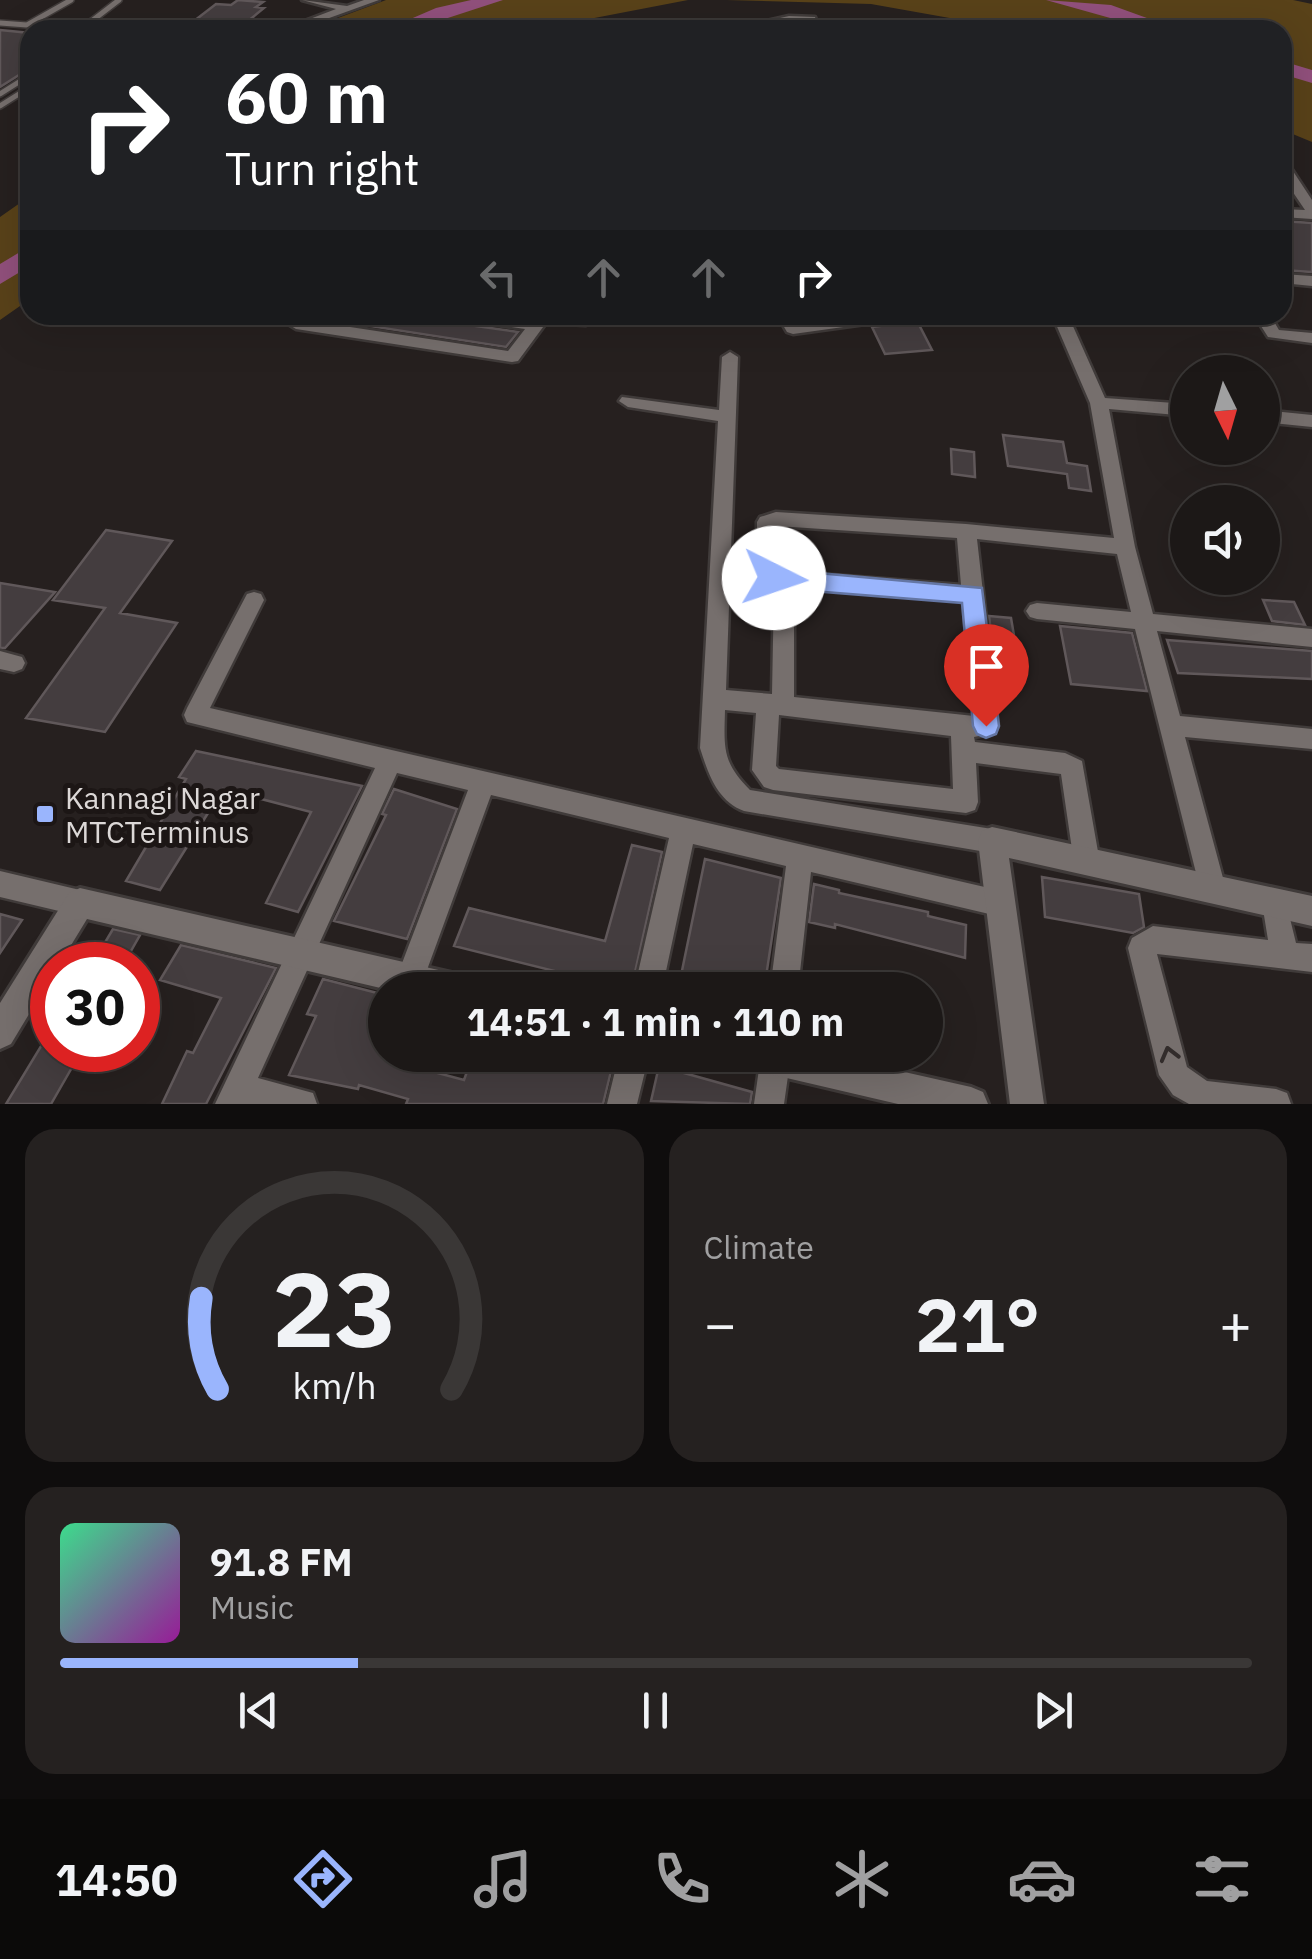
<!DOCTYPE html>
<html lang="en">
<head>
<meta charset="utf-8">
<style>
  body { margin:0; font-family:"IBM Plex Sans",sans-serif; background:#252120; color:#f1f3f6; height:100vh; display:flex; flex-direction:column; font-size:38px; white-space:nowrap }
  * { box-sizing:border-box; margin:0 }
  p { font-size:32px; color:#a0a0a1 }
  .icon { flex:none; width:55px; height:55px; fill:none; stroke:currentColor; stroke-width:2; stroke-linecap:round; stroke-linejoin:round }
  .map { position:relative; height:1104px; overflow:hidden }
  .sheet { display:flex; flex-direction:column; gap:25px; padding:25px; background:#0f0d0d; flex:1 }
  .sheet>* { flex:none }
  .top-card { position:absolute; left:20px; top:20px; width:1272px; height:305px; border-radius:30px; box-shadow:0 10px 40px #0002,0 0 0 2px #3a3736; background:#202124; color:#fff; overflow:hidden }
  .needle { width:65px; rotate:175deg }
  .controls { position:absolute; left:1170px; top:355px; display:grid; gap:20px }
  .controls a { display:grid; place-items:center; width:110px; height:110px; border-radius:50%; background:#1c1817; box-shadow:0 10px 40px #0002,0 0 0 2px #3a3736; font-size:50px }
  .speed { position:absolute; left:30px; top:942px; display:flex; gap:20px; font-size:50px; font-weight:700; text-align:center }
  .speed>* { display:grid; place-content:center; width:130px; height:130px; border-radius:50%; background:#1c1817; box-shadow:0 10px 40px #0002,0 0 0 2px #3a3736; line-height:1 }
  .speed .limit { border:15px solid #d22; background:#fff; color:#111 }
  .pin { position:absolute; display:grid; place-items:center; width:85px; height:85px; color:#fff; margin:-102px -42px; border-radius:50% 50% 50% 0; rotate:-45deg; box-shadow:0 0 10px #0007 }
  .pin .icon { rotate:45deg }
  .me { position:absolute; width:110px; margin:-55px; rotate:94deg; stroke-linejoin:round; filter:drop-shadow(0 0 8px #0008) }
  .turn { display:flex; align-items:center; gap:35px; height:210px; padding:0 40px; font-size:45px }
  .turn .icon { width:130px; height:130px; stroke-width:2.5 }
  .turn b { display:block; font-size:70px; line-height:85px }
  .lanes { display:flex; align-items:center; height:95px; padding:0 40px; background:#0003; justify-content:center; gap:50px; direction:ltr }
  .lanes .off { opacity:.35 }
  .big { font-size:75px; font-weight:800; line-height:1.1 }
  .sheet .card { flex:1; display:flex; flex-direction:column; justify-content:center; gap:15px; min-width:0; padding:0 35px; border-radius:30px; background:#252120 }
  .sheet .dial { align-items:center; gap:0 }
  .dial svg { height:260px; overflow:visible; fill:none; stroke:#3a3736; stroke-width:7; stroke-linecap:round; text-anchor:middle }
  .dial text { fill:#f1f3f6; stroke:none }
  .song { display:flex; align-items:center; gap:30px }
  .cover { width:120px; height:120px; border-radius:15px; background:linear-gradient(135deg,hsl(150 70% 55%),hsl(300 70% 35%)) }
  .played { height:10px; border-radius:5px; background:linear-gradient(90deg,#9ab5fd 25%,#3a3736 25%) }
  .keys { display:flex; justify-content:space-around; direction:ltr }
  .heat { display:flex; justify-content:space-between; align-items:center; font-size:55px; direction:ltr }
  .sheet .tiles { flex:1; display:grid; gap:25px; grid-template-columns:1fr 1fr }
  .card:last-child { grid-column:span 2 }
  .trip { position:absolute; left:368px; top:972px; width:575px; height:100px; border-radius:50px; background:#1c1817; box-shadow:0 10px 40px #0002,0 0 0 2px #3a3736; font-weight:800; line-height:100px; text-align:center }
  .tabs { display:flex; height:160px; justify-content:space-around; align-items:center; background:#0b0a09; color:#a0a0a1 }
  .tabs .icon { width:70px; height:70px }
  .tabs .active { color:#9ab5fd }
  .tabs b { font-size:45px; color:#f1f3f6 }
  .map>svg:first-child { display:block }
  .green { fill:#594219 }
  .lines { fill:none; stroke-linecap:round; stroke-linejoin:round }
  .river { fill:#91507c; fill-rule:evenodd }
  .building { fill:#443d3f; stroke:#60585a; stroke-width:2.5 }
  .service-casing { stroke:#403b3a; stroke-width:8 }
  .minor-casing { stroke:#403b3a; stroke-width:5 }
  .tertiary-casing { stroke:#403b3a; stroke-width:6 }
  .service { stroke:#766f6d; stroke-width:5 }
  .minor { fill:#766f6d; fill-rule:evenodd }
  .tertiary { fill:#766f6d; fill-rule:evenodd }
  .oneway { stroke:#322c2b }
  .route { fill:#9ab5fd; stroke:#6476a4; stroke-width:2.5 }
  .poi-dot { fill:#9ab5fd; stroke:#1c1615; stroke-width:4 }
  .labels { text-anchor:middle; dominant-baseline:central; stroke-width:10; stroke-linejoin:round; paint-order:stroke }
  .near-poi-label { font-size:30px; fill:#dcd8d7; stroke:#1c1615; text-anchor:start }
</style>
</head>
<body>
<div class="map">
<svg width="1312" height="1104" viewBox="0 0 1312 1104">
  <rect width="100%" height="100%" fill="#26201f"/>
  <!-- green -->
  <path class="green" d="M 386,0 L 688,0 L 532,30 L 306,30 Z
    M 726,0 L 1293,0 L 1312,4 L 1312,142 L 1283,130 L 1282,30 L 1017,30 L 871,4 Z
    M 30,196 L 30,299 L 0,320 L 0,217 Z"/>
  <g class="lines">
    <!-- river -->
    <path class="river" d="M 471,0 L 503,0 L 411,30 L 385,30 L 436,8 Z
      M 1046,0 L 1111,5 L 1180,30 L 1153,30 Z
      M 1282,61 L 1312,70 L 1312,83 L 1282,74 Z
      M 30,246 L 30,266 L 0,284 L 0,264 Z"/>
  </g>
  <!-- building -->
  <path class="building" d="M 238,0 L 263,2 L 256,7 L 264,8 L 237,30 L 185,28 L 216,4 L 231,5 Z
    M 0,30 L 30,33 L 30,68 L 0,87 Z
    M 1282,221 L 1312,223 L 1312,272 L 1282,270 Z
    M 318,315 L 451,315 L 462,324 L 518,332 L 506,347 L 318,318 Z
    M 906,315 L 914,315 L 932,350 L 885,354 L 872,327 L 895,324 Z
    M 1003,435 L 1063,442 L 1067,463 L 1087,466 L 1091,491 L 1069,488 L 1067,474 L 1008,466 Z
    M 951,449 L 974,452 L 975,477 L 952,474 Z
    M 106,530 L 172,541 L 120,613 L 177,623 L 105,732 L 26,718 L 105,608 L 53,600 Z
    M 0,583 L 55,592 L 5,648 L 0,648 Z
    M 1263,600 L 1294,602 L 1305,625 L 1272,621 Z
    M 989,616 L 1011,618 L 1022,682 L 997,680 Z
    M 1060,626 L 1132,633 L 1147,691 L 1071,684 Z
    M 1167,640 L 1312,651 L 1312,679 L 1178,673 Z
    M 196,751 L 362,786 L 298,912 L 266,903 L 311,812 L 223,789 L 160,890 L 126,881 L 186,779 L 179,777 Z
    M 394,789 L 457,809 L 407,939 L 334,921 L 386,815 L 382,814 Z
    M 632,845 L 662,852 L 631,990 L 454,946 L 469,908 L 605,941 Z
    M 705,859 L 781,878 L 764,990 L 678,990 Z
    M 1042,877 L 1139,894 L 1144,927 L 1133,933 L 1045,917 Z
    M 814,884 L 839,890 L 839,893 L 928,912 L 928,916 L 966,925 L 965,958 L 835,924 L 835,928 L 809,922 Z
    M 0,914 L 22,920 L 0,953 Z
    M 113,929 L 140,935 L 123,965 L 94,961 Z
    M 181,945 L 276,968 L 206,1104 L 162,1104 L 187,1051 L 193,1053 L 221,998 L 160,980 Z
    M 323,979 L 385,995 L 385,1059 L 464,1080 L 473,1055 L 615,1055 L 603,1104 L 406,1104 L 408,1099 L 359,1085 L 358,1089 L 289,1075 L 316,1016 L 307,1014 Z
    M 52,1028 L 52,1050 L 82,1050 L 51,1104 L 6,1104 Z
    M 659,1066 L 752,1092 L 750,1104 L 651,1101 Z"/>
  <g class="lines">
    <defs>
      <path id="service" d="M 71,0 L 27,25 L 74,30
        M 0,23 L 27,25
        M 80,30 L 119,0
        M 0,94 L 30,75
        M 0,106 L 30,87"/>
      <path id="minor" d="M 302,0 L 347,6 L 364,0 L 379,0 L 296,30 L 281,30 L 336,9 Z
        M 789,16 L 815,17 L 819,30 L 809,30 L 807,22 L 776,24 L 773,30 L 727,30 Z
        M 1282,161 L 1287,162 L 1312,200 L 1312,219 L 1282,217 L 1282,209 L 1305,210 L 1282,176 Z
        M 1282,274 L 1312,276 L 1312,286 L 1282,283 Z
        M 288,315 L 304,315 L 304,320 L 508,351 L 525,329 L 463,320 L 455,315 L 495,315 L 532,320 L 536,315 L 613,315 L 586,325 L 546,323 L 518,361 L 512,362 L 296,329 L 288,324 Z
        M 777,315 L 793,315 L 798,324 L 860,315 L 902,315 L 894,320 L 793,334 L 787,332 Z
        M 1052,315 L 1068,315 L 1105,398 L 1188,404 L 1188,416 L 1109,409 L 1135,547 L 1153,614 L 1312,629 L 1312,647 L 1157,631 L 1180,716 L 1312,729 L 1312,749 L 1185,737 L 1226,889 L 1222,898 L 1213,902 L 1204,898 L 1200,889 L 1135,629 L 1037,619 L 1030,617 L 1026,611 L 1030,605 L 1037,603 L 1131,612 L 1117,554 L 977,539 L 998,726 L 994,733 L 974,737 L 975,742 L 1065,753 L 1082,761 L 1100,863 L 1096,872 L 1087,875 L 1078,872 L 1074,863 L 1061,774 L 976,763 L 978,802 L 975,810 L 966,813 L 773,790 L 764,787 L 752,770 L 756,713 L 725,710 C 724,748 722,762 750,790 L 992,829 L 1001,832 L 1005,841 L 1001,850 L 992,853 L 744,811 C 717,801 708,773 700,748 L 718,421 L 628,407 L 619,401 L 622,397 L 719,410 L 722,357 L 730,352 L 738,357 L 726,690 L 772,694 L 774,588 L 757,571 L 757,522 L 760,517 L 776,512 L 966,524 L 1114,538 L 1090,403 ZM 777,526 L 957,538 L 961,585 L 780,571 L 777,568 ZM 794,587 L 963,601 L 974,716 L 794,697 ZM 779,715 L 951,736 L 953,789 L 779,769 L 776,766 Z
        M 1254,315 L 1270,315 L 1279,330 L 1312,333 L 1312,343 L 1268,337 Z
        M 1262,410 L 1312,415 L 1312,427 L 1262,422 Z
        M 254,592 L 261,594 L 264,600 L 210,708 L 1002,891 L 1011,895 L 1015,904 L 1011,913 L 1002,917 L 811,872 L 798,990 L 770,990 L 786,866 L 693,844 L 662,990 L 634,990 L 669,838 L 491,795 L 420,989 L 403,990 L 396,979 L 468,790 L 397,773 L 258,1078 L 313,1093 L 317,1104 L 215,1104 L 375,768 L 187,722 L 184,715 L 187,708 L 247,594 Z
        M 0,651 L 22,657 L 25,663 L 22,669 L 14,672 L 0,669 Z
        M 0,871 L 80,890 L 89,894 L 93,903 L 89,912 L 80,916 L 0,897 Z
        M 1275,890 L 1284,894 L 1296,943 L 1312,944 L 1312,972 L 1157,954 L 1187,1067 L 1207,1081 L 1276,1089 L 1287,1093 L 1291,1104 L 1189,1104 L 1173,1095 L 1159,1075 L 1128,948 L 1132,938 L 1153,926 L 1268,940 L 1262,903 L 1266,894 Z
        M 619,1055 L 649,1055 L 637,1104 L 607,1104 Z
        M 761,1055 L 791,1055 L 784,1104 L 754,1104 Z"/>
      <path id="tertiary" d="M 992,827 L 1312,896 L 1312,926 L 1009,858 L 1044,1104 L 1010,1104 L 978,841 L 982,831 Z
        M 80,888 L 456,974 L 467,979 L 472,990 L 389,990 L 87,919 L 59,965 L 52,965 L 52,976 L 11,1044 L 0,1049 L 0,1003 L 69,893 Z
        M 741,1055 L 829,1055 L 971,1087 L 983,1092 L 988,1104 L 898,1104 L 757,1071 L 745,1067 Z"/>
    </defs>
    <!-- service casing -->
    <use href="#service" class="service-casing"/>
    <!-- minor casing -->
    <use href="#minor" class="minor-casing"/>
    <!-- tertiary casing -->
    <use href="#tertiary" class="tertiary-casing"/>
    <!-- service -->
    <use href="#service" class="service"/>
    <!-- minor -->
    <use href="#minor" class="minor"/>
    <!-- tertiary -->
    <use href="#tertiary" class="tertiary"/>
  </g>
  <!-- one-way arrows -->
  <defs><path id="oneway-chevron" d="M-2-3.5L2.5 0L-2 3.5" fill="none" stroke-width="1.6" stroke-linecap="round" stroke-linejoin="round" transform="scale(2.5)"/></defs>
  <use class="oneway" href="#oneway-chevron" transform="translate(1169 1054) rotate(-105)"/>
  <!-- route -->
  <path class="route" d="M 774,569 L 982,588 L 999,726 L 996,734 L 986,738 L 977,734 L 973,726 L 962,603 L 774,588 L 763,578 Z"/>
  <!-- markers -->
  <rect class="poi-dot" x="35" y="804" width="20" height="20" rx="5"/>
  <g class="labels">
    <!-- near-poi labels -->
    <g class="near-poi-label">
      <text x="65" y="797">Kannagi Nagar<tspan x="65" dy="34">MTCTerminus</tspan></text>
    </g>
  </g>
</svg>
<div class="controls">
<a><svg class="needle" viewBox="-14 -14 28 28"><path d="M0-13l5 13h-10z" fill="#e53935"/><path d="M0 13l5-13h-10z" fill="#a0a0a1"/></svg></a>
<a><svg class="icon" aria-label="sound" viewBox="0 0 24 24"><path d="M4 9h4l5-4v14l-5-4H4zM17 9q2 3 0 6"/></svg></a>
</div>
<div class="speed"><div class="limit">30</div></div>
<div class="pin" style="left:986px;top:726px;background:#d93025"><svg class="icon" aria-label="arrive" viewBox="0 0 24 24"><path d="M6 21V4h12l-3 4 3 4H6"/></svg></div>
<svg class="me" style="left:774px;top:578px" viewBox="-20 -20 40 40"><circle r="19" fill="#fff"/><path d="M0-13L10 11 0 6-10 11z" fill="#9ab5fd"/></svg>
<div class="trip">14:51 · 1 min · 110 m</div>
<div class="top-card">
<div class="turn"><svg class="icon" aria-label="right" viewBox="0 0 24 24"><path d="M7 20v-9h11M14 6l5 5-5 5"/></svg><div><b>60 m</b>Turn right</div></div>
<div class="lanes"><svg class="icon off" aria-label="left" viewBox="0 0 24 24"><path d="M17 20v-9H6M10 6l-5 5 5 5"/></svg><svg class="icon off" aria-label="ahead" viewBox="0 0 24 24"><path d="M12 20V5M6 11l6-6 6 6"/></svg><svg class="icon off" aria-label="ahead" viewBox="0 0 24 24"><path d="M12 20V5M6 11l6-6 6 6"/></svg><svg class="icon" aria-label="right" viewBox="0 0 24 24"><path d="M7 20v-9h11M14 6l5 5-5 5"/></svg></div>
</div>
</div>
<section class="sheet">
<div class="tiles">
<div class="card dial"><svg viewBox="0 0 100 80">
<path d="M14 69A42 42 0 1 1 86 69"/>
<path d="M14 69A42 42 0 0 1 9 41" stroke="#9ab5fd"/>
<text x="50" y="56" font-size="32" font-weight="700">23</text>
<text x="50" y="72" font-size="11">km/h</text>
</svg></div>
<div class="card"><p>Climate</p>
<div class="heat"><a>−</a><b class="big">21°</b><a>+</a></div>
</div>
<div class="card">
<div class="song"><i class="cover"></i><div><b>91.8 FM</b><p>Music</p></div></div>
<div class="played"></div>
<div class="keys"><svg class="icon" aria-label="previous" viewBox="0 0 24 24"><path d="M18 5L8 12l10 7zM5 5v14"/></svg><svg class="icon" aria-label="pause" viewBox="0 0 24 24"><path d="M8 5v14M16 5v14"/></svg><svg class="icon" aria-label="next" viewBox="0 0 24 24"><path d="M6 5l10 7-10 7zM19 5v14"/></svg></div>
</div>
</div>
</section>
<nav class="tabs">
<b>14:50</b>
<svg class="icon active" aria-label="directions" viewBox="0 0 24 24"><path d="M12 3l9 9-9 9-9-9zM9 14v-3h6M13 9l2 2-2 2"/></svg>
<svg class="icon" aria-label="music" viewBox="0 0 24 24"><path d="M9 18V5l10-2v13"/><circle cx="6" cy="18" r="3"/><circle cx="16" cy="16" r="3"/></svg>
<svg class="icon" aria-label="phone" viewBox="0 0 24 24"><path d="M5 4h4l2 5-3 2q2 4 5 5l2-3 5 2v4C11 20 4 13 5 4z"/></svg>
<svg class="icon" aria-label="climate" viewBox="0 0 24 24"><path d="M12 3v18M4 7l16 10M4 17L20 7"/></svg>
<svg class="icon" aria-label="car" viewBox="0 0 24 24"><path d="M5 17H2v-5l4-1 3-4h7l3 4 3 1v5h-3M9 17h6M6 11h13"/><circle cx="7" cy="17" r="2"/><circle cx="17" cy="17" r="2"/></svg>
<svg class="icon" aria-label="filters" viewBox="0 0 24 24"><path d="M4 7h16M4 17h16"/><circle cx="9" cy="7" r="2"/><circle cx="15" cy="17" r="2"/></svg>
</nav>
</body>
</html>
